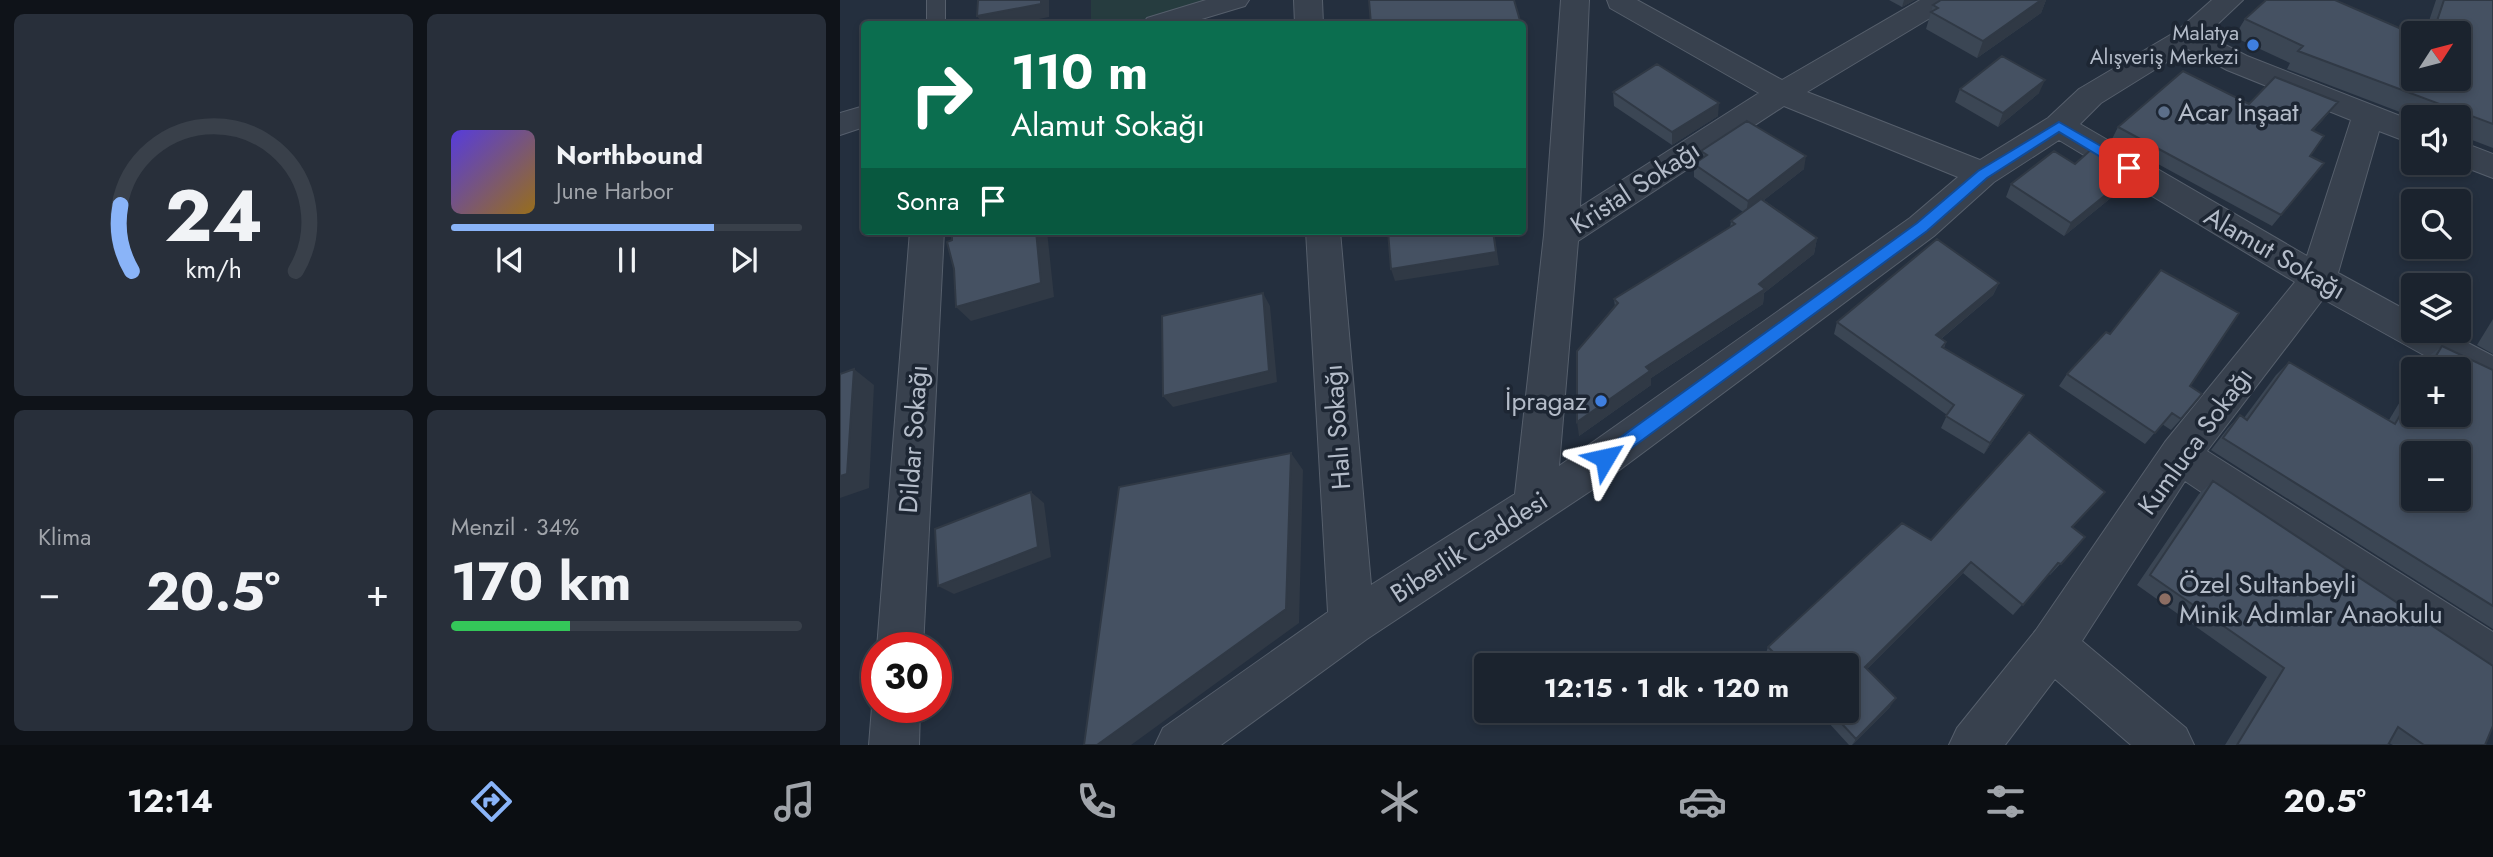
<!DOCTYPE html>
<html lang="tr">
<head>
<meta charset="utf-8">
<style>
  body { margin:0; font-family:Jost,sans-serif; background:#282f3a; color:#f1f3f6; height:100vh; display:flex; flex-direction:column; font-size:26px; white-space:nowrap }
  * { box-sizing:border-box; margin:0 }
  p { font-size:23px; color:#a0a4aa }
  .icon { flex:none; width:38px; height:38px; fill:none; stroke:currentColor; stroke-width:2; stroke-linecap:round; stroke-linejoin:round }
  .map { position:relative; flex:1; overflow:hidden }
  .drawer { display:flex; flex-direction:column; gap:14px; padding:14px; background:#0f1319; width:840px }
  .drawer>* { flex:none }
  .guide { position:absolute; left:21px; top:21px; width:665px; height:214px; border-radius:7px; box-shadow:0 4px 10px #0003,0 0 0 2px #39404a; background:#0b6e4f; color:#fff; overflow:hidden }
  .needle { width:46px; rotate:54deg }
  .buttons { position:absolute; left:1561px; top:21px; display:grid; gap:14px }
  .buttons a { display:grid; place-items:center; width:70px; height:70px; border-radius:7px; background:#1b232e; box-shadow:0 4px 10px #0003,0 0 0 2px #39404a; font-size:35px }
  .speed { position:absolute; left:21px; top:632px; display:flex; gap:14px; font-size:35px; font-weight:700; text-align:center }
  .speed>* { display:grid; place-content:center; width:91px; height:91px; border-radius:50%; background:#1b232e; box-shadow:0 4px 10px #0003,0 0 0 2px #39404a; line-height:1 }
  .speed .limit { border:10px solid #d22; background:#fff; color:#111 }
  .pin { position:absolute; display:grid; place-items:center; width:60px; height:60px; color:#fff; margin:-30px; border-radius:14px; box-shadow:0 4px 10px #0006 }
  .me { position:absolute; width:77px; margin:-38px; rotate:54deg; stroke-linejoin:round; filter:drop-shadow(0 0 5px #0008) }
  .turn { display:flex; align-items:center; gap:24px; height:147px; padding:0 35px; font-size:32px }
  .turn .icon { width:91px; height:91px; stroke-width:2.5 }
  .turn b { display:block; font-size:49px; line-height:60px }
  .then { display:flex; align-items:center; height:66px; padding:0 35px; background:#0003; gap:14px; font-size:26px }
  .big { font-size:52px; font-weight:700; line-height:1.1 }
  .drawer .widget { flex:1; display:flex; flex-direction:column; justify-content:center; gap:10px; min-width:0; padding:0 24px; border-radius:10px; background:#282f3a }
  .drawer .dial { align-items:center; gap:0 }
  .dial svg { height:182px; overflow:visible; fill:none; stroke:#39404a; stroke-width:7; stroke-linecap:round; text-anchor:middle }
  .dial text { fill:#f1f3f6; stroke:none }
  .song { display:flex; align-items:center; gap:21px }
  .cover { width:84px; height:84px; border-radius:10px; background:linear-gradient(135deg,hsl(250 70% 55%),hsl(40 70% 35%)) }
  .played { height:7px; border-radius:4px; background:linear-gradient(90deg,#8ab4f8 75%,#39404a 75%) }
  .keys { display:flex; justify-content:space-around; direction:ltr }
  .heat { display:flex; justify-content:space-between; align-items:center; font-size:38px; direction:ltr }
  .charge { height:10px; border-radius:5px; background:linear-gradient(90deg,#34c759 34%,#39404a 0) }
  .drawer .tiles { flex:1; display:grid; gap:14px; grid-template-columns:repeat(2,1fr) }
  .trip { position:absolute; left:634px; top:653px; width:385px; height:70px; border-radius:7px; background:#1b232e; box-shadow:0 4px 10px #0003,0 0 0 2px #39404a; font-weight:700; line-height:70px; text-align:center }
  .dock { display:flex; height:112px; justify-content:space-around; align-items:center; background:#0b0e12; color:#a0a4aa }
  .dock .icon { width:49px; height:49px }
  .dock .on { color:#8ab4f8 }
  .dock b { font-size:32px; color:#f1f3f6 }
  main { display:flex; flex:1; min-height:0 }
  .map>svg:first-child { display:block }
  .green { fill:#263c3f }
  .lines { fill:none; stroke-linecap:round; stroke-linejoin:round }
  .service-casing { stroke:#565f6c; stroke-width:2 }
  .minor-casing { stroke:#565f6c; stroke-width:2 }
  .service { fill:#38414e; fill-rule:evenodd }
  .minor { fill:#38414e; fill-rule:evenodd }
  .wall { fill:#3b4654 }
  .shaded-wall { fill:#303945 }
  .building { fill:#455162; stroke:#303945; stroke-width:2; fill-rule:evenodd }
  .route { fill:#1a73e8; stroke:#114b97; stroke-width:2 }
  .shop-dot { fill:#3f7fe0; stroke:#1d2633; stroke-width:2.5 }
  .service-dot { fill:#5c6f8a; stroke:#1d2633; stroke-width:2.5 }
  .education-dot { fill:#8d6e63; stroke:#1d2633; stroke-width:2.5 }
  .labels { text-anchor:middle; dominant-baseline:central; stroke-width:7; stroke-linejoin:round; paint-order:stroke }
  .far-poi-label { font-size:21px; fill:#b4bcc9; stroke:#1d2633; text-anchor:end }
  .poi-label { font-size:26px; fill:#b4bcc9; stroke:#1d2633; text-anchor:start }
  .street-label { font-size:26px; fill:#b4bcc9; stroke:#1d2633 }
</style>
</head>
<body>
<main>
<section class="drawer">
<div class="tiles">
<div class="widget dial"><svg viewBox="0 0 100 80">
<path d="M14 69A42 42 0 1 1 86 69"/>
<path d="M14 69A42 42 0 0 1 9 40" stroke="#8ab4f8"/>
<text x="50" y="56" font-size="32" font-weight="700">24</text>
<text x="50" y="72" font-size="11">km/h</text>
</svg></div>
<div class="widget">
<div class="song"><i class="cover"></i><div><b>Northbound</b><p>June Harbor</p></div></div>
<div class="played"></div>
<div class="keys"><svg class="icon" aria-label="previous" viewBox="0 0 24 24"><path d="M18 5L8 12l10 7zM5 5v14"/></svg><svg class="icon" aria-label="pause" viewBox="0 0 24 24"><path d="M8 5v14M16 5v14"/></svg><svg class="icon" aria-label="next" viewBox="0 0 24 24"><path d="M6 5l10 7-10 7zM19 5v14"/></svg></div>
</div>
<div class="widget"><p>Klima</p>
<div class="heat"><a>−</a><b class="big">20.5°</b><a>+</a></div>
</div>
<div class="widget"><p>Menzil · 34%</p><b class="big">170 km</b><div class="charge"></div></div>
</div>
</section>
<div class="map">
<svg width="1653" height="745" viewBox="0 0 1653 745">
  <rect width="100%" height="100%" fill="#242f3e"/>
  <!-- green -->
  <path class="green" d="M 251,0 L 375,0 L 296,24 L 251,24 Z"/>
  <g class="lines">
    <defs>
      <path id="service" d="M 87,0 L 105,0 L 105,24 L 87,24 Z"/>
      <path id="minor" d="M 366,0 L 409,0 L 405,6 L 345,24 L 303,24 L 307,18 Z
        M 454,0 L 482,0 L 483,24 L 455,24 Z
        M 721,0 L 749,0 L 740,207 L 919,93 L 770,8 L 767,0 L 797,0 L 942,80 L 1080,0 L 1114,0 L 1110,6 L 967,92 L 1140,160 L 1208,118 L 1239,89 L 1337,31 L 1372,0 L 1403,0 L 1366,35 L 1407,56 L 1573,121 L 1573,144 L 1539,131 L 1498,273 L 1573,314 L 1573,331 L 1605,331 L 1653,356 L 1653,391 L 1619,375 L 1619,369 L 1609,369 L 1483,299 L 1367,451 L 1653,632 L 1653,682 L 1636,676 L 1345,481 L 1242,641 L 1346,728 L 1354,745 L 1291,745 L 1215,679 L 1165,745 L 1109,745 L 1117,728 L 1196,630 L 1325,442 L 1455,282 L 1219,140 L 1154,182 L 1094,236 L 758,486 L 527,639 L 381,745 L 315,745 L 323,728 L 488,612 L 466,231 L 500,231 L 531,585 L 675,494 L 704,235 ZM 1348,49 L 1387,70 L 1511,120 L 1467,256 L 1240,124 L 1261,103 ZM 944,106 L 1118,177 L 1070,218 L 719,466 L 738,241 Z
        M 24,106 L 24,127 L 0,135 L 0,113 Z
        M 1619,141 L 1653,154 L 1653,178 L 1614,163 L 1619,163 Z
        M 70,231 L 104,231 L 83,648 L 37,648 Z
        M 37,695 L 37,707 L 80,707 L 79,745 L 29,745 L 32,707 Z"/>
    </defs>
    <!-- service casing -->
    <use href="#service" class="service-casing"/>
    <!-- minor casing -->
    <use href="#minor" class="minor-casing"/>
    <!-- service -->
    <use href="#service" class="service"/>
    <!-- minor -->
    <use href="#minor" class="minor"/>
  </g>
  <!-- wall -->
  <path class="wall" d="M 1049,0 L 1075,0 L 1062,7 Z
    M 1101,0 L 1206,0 L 1201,13 L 1137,58 L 1086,29 L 1093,5 Z
    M 1596,0 L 1653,0 L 1653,148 L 1619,135 L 1619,117 L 1573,117 L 1447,69 L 1450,63 L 1394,37 L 1405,19 L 1573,79 L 1619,33 L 1585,33 Z
    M 1120,89 L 1199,93 L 1158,127 L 1115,102 Z
    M 773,92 L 878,116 L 832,145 L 774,106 Z
    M 1409,104 L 1488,114 L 1473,131 L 1470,156 L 1484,163 L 1432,226 L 1272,139 L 1278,127 Z
    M 861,151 L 964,169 L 924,200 L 977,238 L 974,254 L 924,293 L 923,304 L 811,378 L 811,385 L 739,436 L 775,307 L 774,299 L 890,228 L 891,221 L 903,212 L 854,177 L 854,164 L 861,160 Z
    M 1235,164 L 1295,171 L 1288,184 L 1224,236 L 1166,197 L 1171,184 Z
    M 1159,283 L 1153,295 L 1101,339 L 1106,342 L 1104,348 L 1177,406 L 1144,454 L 1101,428 L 1107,415 L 994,334 L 997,322 Z
    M 1653,319 L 1653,354 L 1637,345 Z
    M 1602,346 L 1653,370 L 1653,629 L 1371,450 L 1388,428 L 1400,415 L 1404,418 L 1436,375 L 1449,362 L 1549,420 L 1573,380 L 1573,415 L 1619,369 L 1579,369 L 1585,359 Z
    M 1227,374 L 1350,386 L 1341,419 L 1331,430 L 1322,424 L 1305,444 L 1219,386 Z
    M 1373,481 L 1645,745 L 1553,745 L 1549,743 L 1548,745 L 1385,745 L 1427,677 L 1297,585 L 1359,494 Z
    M 1254,504 L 1232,527 L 1245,537 L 1210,575 L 1209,574 L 1173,615 L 1123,573 L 1027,669 L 1050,707 L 1012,745 L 1009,745 L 977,710 L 1006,710 L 1006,665 L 934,665 L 925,656 L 928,647 L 1091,540 Z"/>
  <!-- shaded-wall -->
  <path class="shaded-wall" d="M 201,0 L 209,0 L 209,17 L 174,24 L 143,24 L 137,16 Z
    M 1064,0 L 1075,0 L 1062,7 Z
    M 1201,0 L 1206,0 L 1201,13 L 1137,58 L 1143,41 Z
    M 682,33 L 685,51 L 682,52 Z
    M 1205,80 L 1199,93 L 1158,127 L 1163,113 Z
    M 1498,102 L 1488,114 L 1463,142 L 1472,130 Z
    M 879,103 L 878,116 L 832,145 L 832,132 Z
    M 966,156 L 964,169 L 906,214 L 908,201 Z
    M 1295,171 L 1288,184 L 1224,236 L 1231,223 Z
    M 196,231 L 207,231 L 214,297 L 131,321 L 116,307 Z
    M 653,231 L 654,231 L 659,265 L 555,281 L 551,269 Z
    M 977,238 L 974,254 L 924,293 L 923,304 L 811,378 L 811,385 L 739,436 L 737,422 L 806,367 L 919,284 Z
    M 1159,283 L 1153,295 L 1091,347 L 1096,335 Z
    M 423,293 L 430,306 L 437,382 L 333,407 L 323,396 Z
    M 14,369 L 34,385 L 29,488 L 0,498 L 0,476 Z
    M 1184,395 L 1177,406 L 1144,454 L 1150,443 Z
    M 451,453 L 463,470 L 459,623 L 291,745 L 257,745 Z
    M 191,492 L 204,503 L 211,557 L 114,594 L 98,586 Z
    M 1131,562 L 1123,573 L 1020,676 L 1025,667 Z
    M 1056,698 L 1050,707 L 1012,745 L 1016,739 Z"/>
  <!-- building -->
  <path class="building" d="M 138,0 L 201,0 L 201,4 L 137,16 Z
    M 529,0 L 674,0 L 681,24 L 538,24 L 538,23 L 531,24 Z
    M 1101,0 L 1201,0 L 1143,41 L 1091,12 L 1098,8 L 1093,5 Z
    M 1426,0 L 1495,0 L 1573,34 L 1573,79 L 1619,79 L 1619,33 L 1593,33 L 1604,0 L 1653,0 L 1653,124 L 1458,51 L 1463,46 L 1405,19 Z
    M 1162,56 L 1205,80 L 1163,113 L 1120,89 Z
    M 817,64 L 879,103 L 832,132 L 773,92 Z
    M 1343,71 L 1409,104 L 1435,77 L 1498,102 L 1472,130 L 1484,136 L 1470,156 L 1484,163 L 1441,215 L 1278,127 Z
    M 907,121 L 966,156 L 908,201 L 854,164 L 867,155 L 861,151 Z
    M 1254,147 L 1295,171 L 1231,223 L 1171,184 L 1214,151 L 1235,164 Z
    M 921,199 L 977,238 L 919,284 L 925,289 L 806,367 L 810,371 L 737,422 L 737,351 L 778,303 L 774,299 L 895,224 L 891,221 Z
    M 112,231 L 196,231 L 201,283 L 116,307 L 114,269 L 107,242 L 112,240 Z
    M 548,231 L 653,231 L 656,252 L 551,269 Z
    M 1097,239 L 1159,283 L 1096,335 L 1106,342 L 1102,347 L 1184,395 L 1150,443 L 1106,416 L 1114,405 L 997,322 Z
    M 1321,270 L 1399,313 L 1350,386 L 1362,394 L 1341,419 L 1332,413 L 1315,433 L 1227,374 L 1266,332 L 1270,334 Z
    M 423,293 L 429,371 L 323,396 L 322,316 Z
    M 1602,346 L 1653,370 L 1653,606 L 1383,438 L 1400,415 L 1407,420 L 1449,362 L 1555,424 L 1573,393 L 1573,415 L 1619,415 L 1619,369 L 1588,369 ZM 1573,453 L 1619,453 L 1619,499 L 1573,499 Z
    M 14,369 L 7,474 L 0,476 L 0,374 Z
    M 1189,432 L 1265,492 L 1232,527 L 1245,537 L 1221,564 L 1218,563 L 1183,605 L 1131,562 L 1025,667 L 1056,698 L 1016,739 L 989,710 L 1006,710 L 1006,665 L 946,665 L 928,647 L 1062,523 L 1091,540 Z
    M 451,453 L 446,609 L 257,745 L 244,745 L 279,487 Z
    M 1373,481 L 1653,666 L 1653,726 L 1645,745 L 1584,745 L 1558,727 L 1548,745 L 1397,745 L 1444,668 L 1310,575 Z
    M 191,492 L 198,547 L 98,586 L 95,529 Z"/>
  <!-- route -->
  <path class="route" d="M 1219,122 L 1294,165 L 1294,171 L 1284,171 L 1219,132 L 1147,178 L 1087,231 L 771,463 L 759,463 L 756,458 L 759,453 L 1077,223 L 1138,171 Z"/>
  <!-- markers -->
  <g class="shop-dot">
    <circle cx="1413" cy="45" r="7"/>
    <circle cx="761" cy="401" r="7"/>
  </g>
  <circle class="service-dot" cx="1324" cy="112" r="7"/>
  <circle class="education-dot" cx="1325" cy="599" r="7"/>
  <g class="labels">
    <!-- far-poi labels -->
    <g class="far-poi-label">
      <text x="1399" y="33">Malatya<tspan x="1399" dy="24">Alışveriş Merkezi</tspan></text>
    </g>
    <!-- poi labels -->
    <g class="poi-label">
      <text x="1338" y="112">Acar İnşaat</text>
      <text x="747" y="401" text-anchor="end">İpragaz</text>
      <text x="1339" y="584">Özel Sultanbeyli<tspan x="1339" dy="30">Minik Adımlar Anaokulu</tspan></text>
    </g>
    <!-- street labels -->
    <g class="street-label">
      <text transform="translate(795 187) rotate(-33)">Kristal Sokağı</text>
      <text transform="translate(1435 253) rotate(30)">Alamut Sokağı</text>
      <text transform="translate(497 427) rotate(-94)">Halı Sokağı</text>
      <text transform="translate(73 439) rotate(-86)">Dildar Sokağı</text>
      <text transform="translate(1355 441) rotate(-54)">Kumluca Sokağı</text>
      <text transform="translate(629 547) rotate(-33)">Biberlik Caddesi</text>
    </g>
  </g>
</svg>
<div class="buttons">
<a><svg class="needle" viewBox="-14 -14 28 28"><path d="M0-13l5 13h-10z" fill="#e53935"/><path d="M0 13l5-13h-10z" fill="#a0a4aa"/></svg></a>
<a><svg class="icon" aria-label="sound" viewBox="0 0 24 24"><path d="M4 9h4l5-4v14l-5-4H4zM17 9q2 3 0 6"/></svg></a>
<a><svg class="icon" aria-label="search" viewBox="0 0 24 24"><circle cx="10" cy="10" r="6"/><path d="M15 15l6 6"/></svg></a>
<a><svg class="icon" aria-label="layers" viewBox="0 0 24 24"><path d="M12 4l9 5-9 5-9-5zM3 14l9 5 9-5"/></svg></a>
<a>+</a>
<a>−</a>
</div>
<div class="speed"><div class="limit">30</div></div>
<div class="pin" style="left:1289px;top:168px;background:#d93025"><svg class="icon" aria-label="arrive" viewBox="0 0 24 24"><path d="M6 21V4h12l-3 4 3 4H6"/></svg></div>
<svg class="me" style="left:765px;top:458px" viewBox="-20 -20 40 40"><path d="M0-17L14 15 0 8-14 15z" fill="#1a73e8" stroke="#fff" stroke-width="4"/></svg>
<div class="trip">12:15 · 1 dk · 120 m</div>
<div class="guide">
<div class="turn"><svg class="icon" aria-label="right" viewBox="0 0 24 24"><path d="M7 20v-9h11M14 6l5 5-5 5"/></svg><div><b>110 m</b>Alamut Sokağı</div></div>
<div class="then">Sonra<svg class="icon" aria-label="arrive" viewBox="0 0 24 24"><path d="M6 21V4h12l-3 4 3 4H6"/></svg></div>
</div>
</div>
</main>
<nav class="dock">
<b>12:14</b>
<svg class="icon on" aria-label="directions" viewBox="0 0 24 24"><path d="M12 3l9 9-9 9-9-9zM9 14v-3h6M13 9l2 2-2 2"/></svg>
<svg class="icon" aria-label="music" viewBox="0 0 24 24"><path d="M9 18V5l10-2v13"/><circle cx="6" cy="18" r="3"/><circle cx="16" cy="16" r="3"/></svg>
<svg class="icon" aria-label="phone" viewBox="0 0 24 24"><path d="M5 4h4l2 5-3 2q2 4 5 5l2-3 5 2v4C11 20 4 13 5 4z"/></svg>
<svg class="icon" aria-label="climate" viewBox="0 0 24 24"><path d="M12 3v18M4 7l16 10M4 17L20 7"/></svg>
<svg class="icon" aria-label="car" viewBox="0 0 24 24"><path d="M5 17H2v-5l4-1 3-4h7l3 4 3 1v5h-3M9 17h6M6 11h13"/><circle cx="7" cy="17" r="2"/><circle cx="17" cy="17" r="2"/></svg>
<svg class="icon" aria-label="filters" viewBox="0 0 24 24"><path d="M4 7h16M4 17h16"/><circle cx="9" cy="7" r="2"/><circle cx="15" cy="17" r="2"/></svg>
<b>20.5°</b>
</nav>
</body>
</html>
